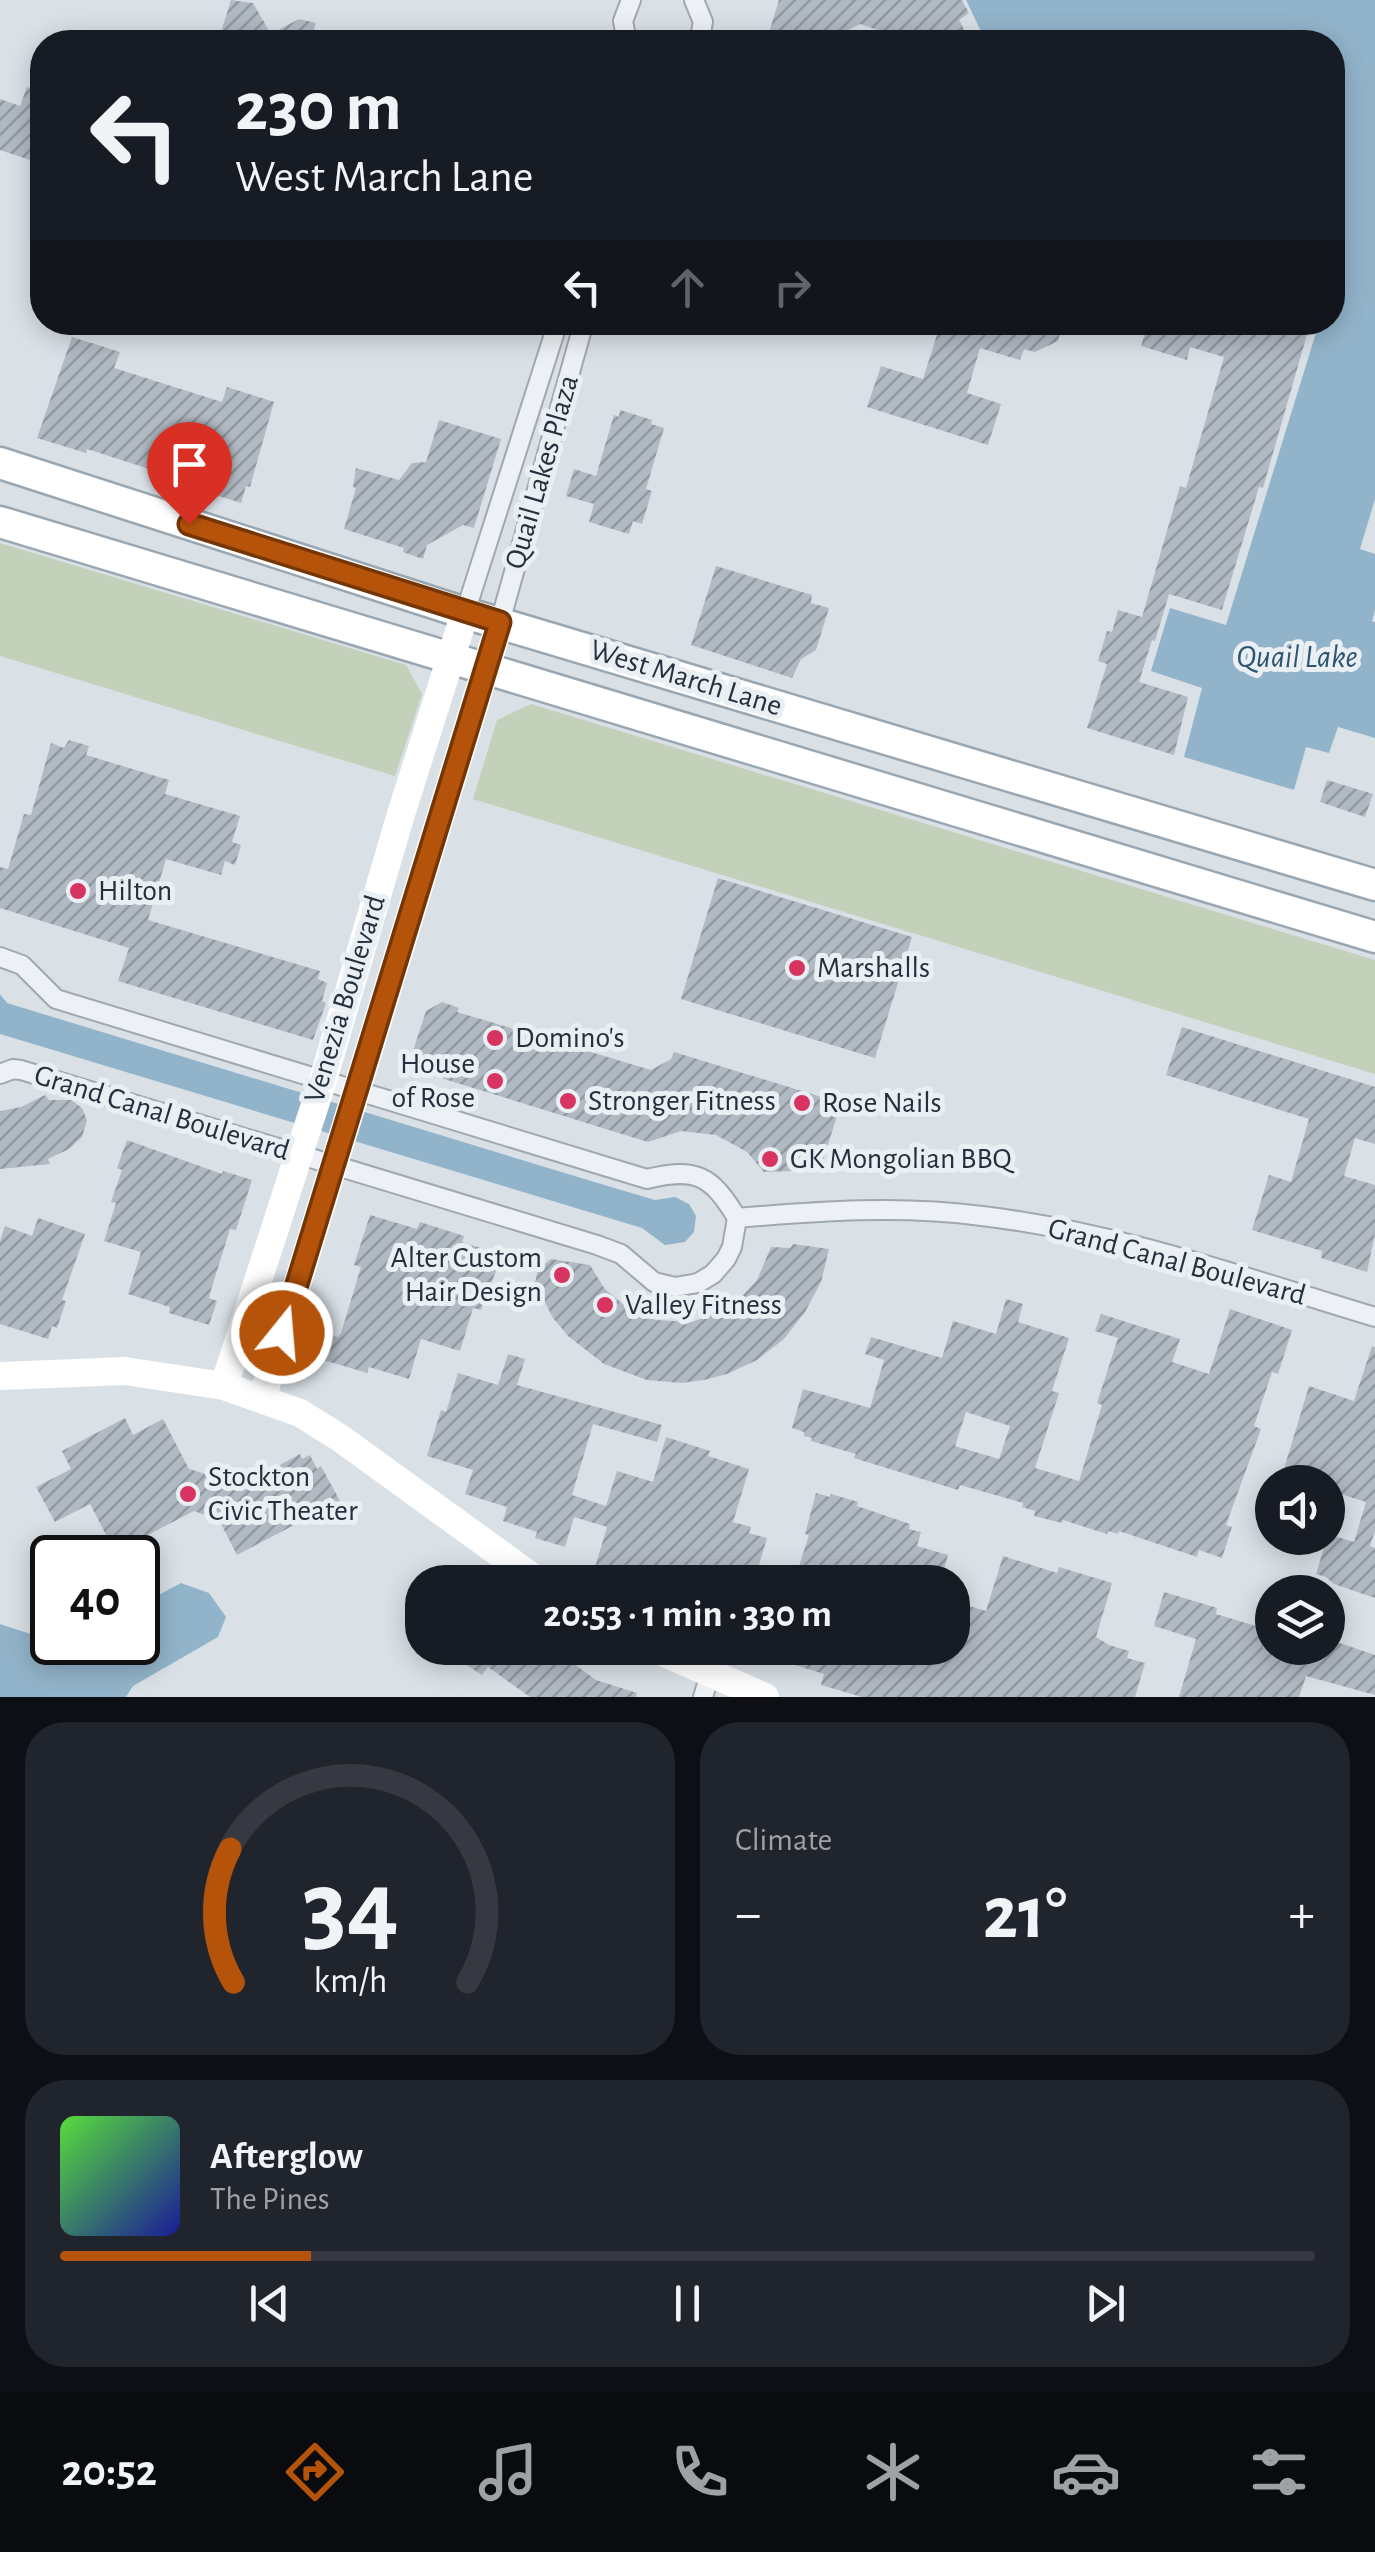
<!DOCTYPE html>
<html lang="en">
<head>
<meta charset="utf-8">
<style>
  body { margin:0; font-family:"Alegreya Sans",sans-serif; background:#20242c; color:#f1f3f6; height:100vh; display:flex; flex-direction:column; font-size:38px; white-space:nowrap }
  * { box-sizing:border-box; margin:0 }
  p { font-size:32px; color:#9ea1a6 }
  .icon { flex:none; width:55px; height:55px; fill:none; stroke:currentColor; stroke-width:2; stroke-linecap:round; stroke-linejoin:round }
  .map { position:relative; height:1697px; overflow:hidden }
  .side { display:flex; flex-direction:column; gap:25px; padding:25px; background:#0d0f14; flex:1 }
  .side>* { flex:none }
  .banner { position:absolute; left:30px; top:30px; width:1315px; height:305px; border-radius:40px; box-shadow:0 5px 25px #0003; background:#171b24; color:#f1f3f6; overflow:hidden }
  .controls { position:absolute; left:1255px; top:1465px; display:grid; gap:20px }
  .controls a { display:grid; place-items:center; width:90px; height:90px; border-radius:50%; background:#171b24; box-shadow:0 5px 25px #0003; font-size:50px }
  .speed { position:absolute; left:30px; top:1535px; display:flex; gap:20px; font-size:50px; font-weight:700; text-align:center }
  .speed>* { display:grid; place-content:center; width:130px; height:130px; border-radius:50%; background:#171b24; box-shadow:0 5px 25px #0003; line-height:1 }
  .speed .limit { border:5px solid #111; border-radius:15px; background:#fff; color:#111 }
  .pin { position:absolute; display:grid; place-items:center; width:85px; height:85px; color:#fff; margin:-102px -42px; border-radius:50% 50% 50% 0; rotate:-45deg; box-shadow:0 0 10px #0007 }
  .pin .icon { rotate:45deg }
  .me { position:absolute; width:110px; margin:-55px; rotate:17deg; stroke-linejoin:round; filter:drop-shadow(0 0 8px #0008) }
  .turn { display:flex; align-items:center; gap:35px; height:210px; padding:0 40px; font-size:45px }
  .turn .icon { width:130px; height:130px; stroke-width:2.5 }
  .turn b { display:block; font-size:70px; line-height:85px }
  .lanes { display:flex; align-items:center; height:95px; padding:0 40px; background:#0003; justify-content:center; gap:50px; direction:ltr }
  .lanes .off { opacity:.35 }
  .big { font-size:75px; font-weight:700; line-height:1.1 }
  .side .card { flex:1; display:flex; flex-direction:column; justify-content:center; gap:15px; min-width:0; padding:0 35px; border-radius:40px; background:#20242c }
  .side .dial { align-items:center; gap:0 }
  .dial svg { height:260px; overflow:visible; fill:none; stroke:#363941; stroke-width:7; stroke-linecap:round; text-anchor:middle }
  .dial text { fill:#f1f3f6; stroke:none }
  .song { display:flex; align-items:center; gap:30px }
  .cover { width:120px; height:120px; border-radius:15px; background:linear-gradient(135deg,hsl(110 70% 55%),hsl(240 70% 35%)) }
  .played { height:10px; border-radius:5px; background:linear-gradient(90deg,#b45309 20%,#363941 20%) }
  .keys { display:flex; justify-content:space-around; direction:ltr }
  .heat { display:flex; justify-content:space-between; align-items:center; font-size:55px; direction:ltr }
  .side .tiles { flex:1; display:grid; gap:25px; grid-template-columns:1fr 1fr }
  .card:last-child { grid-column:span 2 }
  .trip { position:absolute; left:405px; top:1565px; width:565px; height:100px; border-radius:40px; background:#171b24; box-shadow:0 5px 25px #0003; font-weight:700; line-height:100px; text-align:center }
  .tabs { display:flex; height:160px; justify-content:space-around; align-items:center; background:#090b0e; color:#9ea1a6 }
  .tabs .icon { width:70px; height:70px }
  .tabs .on { color:#b45309 }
  .tabs b { font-size:45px; color:#f1f3f6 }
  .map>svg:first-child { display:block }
  .park { fill:#c3d1bb }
  .water { fill:#92b4ca }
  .building { fill:url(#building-hatch); fill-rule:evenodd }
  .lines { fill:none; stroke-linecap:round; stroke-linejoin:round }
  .street-casing { stroke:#a0a8b0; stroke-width:22 }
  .primary-casing { stroke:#99a7b3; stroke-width:35 }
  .street { stroke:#edf1f5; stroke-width:18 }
  .secondary { stroke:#fff; stroke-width:28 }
  .primary { stroke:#fff; stroke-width:30 }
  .route-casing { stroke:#753606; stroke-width:25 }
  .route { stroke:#b45309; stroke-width:18 }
  .poi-dot { fill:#d73462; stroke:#eaeff4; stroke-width:4 }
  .labels { text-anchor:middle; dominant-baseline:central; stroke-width:10; stroke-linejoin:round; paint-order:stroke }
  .street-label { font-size:30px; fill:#24303d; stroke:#eaeff4 }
  .poi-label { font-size:30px; fill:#24303d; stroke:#eaeff4; text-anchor:start }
  .water-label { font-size:32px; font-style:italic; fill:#2b5573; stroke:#eaeff4 }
</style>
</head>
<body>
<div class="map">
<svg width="1375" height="1697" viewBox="0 0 1375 1697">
  <defs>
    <pattern id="building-hatch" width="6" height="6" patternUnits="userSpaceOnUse" patternTransform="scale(2.5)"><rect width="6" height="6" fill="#b1bac3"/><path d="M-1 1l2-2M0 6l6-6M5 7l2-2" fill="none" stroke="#9098a0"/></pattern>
  </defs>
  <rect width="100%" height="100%" fill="#dae1e6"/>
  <!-- park -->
  <path class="park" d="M 0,543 L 406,665 L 422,694 L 395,776 L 0,656 Z
    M 531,704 L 1375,960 L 1375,1074 L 473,799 L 497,720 Z"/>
  <!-- water -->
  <path class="water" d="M 966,0 L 1375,0 L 1375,499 L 1360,549 L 1375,554 L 1375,610 L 1372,621 L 1375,622 L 1375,738 L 1338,727 L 1329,753 L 1306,747 L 1294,790 L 1184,757 L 1202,688 L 1151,671 L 1170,608 L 1226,625 L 1319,323 L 1332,322 L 1332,42 L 986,42 Z
    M 0,994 L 7,1003 L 591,1181 L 655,1200 L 675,1197 L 689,1204 L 696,1216 L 694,1232 L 685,1242 L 665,1245 L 642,1228 L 0,1034 Z
    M 181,1583 L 209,1593 L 226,1617 L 218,1637 L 133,1686 L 126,1697 L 0,1697 L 0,1624 L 46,1639 L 52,1638 L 52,1642 L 138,1642 L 138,1606 Z"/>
  <!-- building -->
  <path class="building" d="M 231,0 L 253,3 L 271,34 L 299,19 L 316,23 L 310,42 L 218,42 Z
    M 779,0 L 962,0 L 969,13 L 959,20 L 971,42 L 914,42 L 860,24 L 825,42 L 766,42 Z
    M 27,87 L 42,92 L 42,164 L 0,150 L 0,99 L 20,106 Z
    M 941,322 L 1063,322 L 1058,341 L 1035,352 L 1024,349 L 1020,360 L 980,348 L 967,393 L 1001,404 L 988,445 L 867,407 L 881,366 L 923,379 Z
    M 1148,322 L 1278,322 L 1308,331 L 1263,488 L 1259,487 L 1222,610 L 1169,594 L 1155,641 L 1152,640 L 1139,682 L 1188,697 L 1174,755 L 1087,728 L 1107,664 L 1098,661 L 1107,631 L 1112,632 L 1118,610 L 1142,617 L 1180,486 L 1186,488 L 1224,357 L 1190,347 L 1187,360 L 1141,346 Z
    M 72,337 L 120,352 L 114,368 L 222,402 L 227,387 L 274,402 L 250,487 L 246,486 L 241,503 L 194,488 L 196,484 L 87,449 L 86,453 L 37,438 Z
    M 620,410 L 652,420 L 651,424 L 664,428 L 646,489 L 652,491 L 642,524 L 633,521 L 629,534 L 589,522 L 594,504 L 566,496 L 574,469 L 596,476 L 614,415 L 619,417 Z
    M 439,420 L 501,439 L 474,528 L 463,525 L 427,545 L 423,559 L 403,552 L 404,548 L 344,529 L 356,488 L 353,487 L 356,468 L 399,480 L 412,463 L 426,462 Z
    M 716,566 L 812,595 L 811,603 L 829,608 L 816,650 L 801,659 L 792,678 L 691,645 Z
    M 69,740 L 89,746 L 86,755 L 169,780 L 165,794 L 240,816 L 232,842 L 241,845 L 235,865 L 225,861 L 221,875 L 166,859 L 148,920 L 320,971 L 318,979 L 327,983 L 322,1001 L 326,1003 L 313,1040 L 118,981 L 129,948 L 0,908 L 0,867 L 8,869 L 24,814 L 31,815 L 51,743 L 64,748 Z
    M 1327,780 L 1373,794 L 1365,817 L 1320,802 Z
    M 718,878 L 912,937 L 875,1058 L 681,999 Z
    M 442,1002 L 459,1008 L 457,1012 L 651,1070 L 671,1059 L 674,1052 L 841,1103 L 820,1170 L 764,1172 L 747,1152 L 716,1135 L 681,1131 L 648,1142 L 415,1070 L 413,1051 L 426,1011 Z
    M 1182,1027 L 1375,1087 L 1375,1144 L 1355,1138 L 1344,1176 L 1375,1185 L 1375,1234 L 1367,1272 L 1321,1258 L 1322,1251 L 1252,1230 L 1269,1175 L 1291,1182 L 1309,1119 L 1166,1075 Z
    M 45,1095 L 49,1100 L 71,1100 L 82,1108 L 87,1120 L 82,1137 L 69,1149 L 48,1159 L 50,1164 L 0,1169 L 0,1111 L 21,1107 Z
    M 127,1140 L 222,1174 L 223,1171 L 252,1180 L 236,1230 L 230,1229 L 210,1293 L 209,1298 L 217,1301 L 209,1325 L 169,1313 L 170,1307 L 128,1294 L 141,1252 L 104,1241 L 116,1203 L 111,1202 L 122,1170 L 117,1168 Z
    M 370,1215 L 417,1229 L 420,1222 L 464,1236 L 462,1242 L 502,1255 L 481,1310 L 473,1308 L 460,1351 L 421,1339 L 409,1379 L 369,1367 L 367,1373 L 320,1359 L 328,1334 L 338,1337 L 341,1333 L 361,1267 L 354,1265 Z
    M 38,1218 L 85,1234 L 62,1300 L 66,1301 L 57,1328 L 52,1326 L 48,1339 L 0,1324 L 0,1241 L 5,1226 L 32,1236 Z
    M 793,1244 L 829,1249 L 821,1282 L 805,1312 L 784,1339 L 757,1360 L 727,1374 L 704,1380 L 682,1383 L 647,1380 L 604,1364 L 568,1336 L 553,1318 L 535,1283 L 538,1269 L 551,1259 L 590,1265 L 604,1288 L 631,1311 L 656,1320 L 692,1322 L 733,1306 L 757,1280 L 771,1247 L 790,1248 Z
    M 1006,1299 L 1023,1304 L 1018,1322 L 1069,1338 L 1052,1391 L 1059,1393 L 1035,1468 L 1079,1481 L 1102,1405 L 1097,1403 L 1118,1338 L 1095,1331 L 1101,1314 L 1180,1339 L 1172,1362 L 1209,1374 L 1230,1309 L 1292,1330 L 1278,1374 L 1272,1372 L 1254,1426 L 1261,1429 L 1226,1525 L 1232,1527 L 1222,1558 L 1199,1550 L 1197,1557 L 1119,1531 L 1118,1534 L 1108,1531 L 1107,1534 L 1063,1520 L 1062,1523 L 1034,1516 L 1035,1511 L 1022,1507 L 1023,1503 L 960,1485 L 958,1490 L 854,1458 L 856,1454 L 811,1441 L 812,1438 L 804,1436 L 804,1432 L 792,1428 L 803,1389 L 870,1408 L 884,1360 L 865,1354 L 871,1337 L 942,1358 L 953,1321 L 996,1334 ZM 966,1412 L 1010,1426 L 999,1459 L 955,1446 Z
    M 1372,1346 L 1375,1347 L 1375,1531 L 1370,1546 L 1375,1548 L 1375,1598 L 1334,1584 L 1326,1577 L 1316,1574 L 1328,1534 L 1354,1542 L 1366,1502 L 1328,1490 L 1328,1482 L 1280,1482 L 1309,1386 L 1354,1401 Z
    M 508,1354 L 525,1359 L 517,1385 L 662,1425 L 657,1442 L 593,1424 L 572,1495 L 606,1506 L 617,1471 L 653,1482 L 666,1437 L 710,1451 L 708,1456 L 749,1469 L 733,1522 L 751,1527 L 749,1533 L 767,1538 L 759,1565 L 764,1567 L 759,1582 L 622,1582 L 593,1574 L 607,1527 L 574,1517 L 565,1547 L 535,1538 L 537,1532 L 503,1521 L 507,1507 L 465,1494 L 473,1470 L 427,1456 L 441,1410 L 446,1412 L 458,1373 L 498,1385 Z
    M 125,1418 L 133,1435 L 163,1419 L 189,1469 L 243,1485 L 300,1454 L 302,1459 L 310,1455 L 317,1469 L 321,1466 L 340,1501 L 237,1555 L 219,1520 L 194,1511 L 115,1552 L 90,1504 L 55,1522 L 36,1487 L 71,1469 L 62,1451 Z
    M 816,1493 L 830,1497 L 831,1494 L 858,1502 L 857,1506 L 910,1524 L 909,1529 L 921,1532 L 917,1546 L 948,1555 L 940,1582 L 794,1582 L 809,1535 L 805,1534 Z
    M 1003,1556 L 1057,1573 L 1059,1567 L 1112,1583 L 1096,1637 L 1109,1645 L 1129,1651 L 1127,1658 L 1145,1663 L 1135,1697 L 862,1697 L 821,1685 L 824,1674 L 753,1652 L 754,1648 L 952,1648 L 952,1601 L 986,1611 Z
    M 1164,1592 L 1217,1608 L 1216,1614 L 1269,1630 L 1263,1648 L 1328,1648 L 1328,1639 L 1375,1655 L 1375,1695 L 1306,1676 L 1299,1697 L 1179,1697 L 1196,1639 L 1154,1626 Z
    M 440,1648 L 552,1648 L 596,1680 L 637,1693 L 636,1697 L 530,1697 L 488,1667 L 482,1675 Z"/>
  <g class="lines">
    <defs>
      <path id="street" d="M 694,0 L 703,22 L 699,42
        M 627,42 L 623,21 L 631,0
        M 465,613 L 558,322
        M 500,622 L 584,322
        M 0,957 L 22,965 L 56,999 L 647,1179 C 696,1167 711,1175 737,1218 L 732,1247 L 726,1259 L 713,1274 L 698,1283 L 675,1287 L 654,1282 L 621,1254 L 597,1245 L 21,1070 L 13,1069 L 0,1074
        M 737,1218 C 818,1211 901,1205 982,1216 C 1117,1232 1246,1278 1375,1317
        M 703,1697 L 710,1674"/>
      <path id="primary" d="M 0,463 L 465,613 L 1375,885
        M 0,522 L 1375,937"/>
    </defs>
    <!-- street casing -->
    <use href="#street" class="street-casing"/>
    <!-- primary casing -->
    <use href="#primary" class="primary-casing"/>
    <!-- street -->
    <use href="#street" class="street"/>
    <!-- secondary -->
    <path class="secondary" d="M 0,1376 L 125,1371 L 224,1386 L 300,1413 L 340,1438 L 539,1582
      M 224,1386 L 323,1080 L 401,814 L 465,613
      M 262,1399 L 500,622
      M 653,1648 L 765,1697"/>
    <!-- primary -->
    <use href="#primary" class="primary"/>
  </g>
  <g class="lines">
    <defs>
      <path id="route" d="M 189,524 L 500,622 L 282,1333"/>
    </defs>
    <!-- route casing -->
    <use href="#route" class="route-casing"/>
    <!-- route -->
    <use href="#route" class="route"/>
  </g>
  <!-- markers -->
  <g class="poi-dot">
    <circle cx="78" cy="891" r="10"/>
    <circle cx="797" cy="968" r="10"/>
    <circle cx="495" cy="1038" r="10"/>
    <circle cx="495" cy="1081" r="10"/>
    <circle cx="568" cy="1101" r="10"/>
    <circle cx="802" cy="1103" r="10"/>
    <circle cx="770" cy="1159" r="10"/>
    <circle cx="562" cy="1275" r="10"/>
    <circle cx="605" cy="1305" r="10"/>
    <circle cx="188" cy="1494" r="10"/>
  </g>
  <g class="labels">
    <!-- street labels -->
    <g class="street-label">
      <text transform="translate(542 472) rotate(-74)">Quail Lakes Plaza</text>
      <text transform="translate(686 678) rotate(17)">West March Lane</text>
      <text transform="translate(345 999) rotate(-73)">Venezia Boulevard</text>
      <text transform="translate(162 1113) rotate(17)">Grand Canal Boulevard</text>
      <text transform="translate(1177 1262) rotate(15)">Grand Canal Boulevard</text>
    </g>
    <!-- poi labels -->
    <g class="poi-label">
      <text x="98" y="891">Hilton</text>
      <text x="817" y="968">Marshalls</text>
      <text x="515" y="1038">Domino's</text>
      <text x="475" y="1064" text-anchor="end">House<tspan x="475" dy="34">of Rose</tspan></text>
      <text x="588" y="1101">Stronger Fitness</text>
      <text x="822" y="1103">Rose Nails</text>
      <text x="790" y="1159">GK Mongolian BBQ</text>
      <text x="542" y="1258" text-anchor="end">Alter Custom<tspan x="542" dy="34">Hair Design</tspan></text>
      <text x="625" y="1305">Valley Fitness</text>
      <text x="208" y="1477">Stockton<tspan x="208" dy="34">Civic Theater</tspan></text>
    </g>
    <!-- water labels -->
    <g class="water-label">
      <text x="1297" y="657">Quail Lake</text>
    </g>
  </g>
</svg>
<div class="controls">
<a><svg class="icon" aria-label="sound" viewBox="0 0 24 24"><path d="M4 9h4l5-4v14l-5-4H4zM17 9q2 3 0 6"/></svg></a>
<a><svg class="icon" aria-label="layers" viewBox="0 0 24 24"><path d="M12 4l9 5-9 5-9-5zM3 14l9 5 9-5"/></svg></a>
</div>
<div class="speed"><div class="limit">40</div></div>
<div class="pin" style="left:189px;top:524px;background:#d93025"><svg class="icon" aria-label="arrive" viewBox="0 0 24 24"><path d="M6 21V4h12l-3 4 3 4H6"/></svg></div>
<svg class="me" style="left:282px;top:1333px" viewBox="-20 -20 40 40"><circle r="17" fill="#b45309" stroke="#fff" stroke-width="3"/><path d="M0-11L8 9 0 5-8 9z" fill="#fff"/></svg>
<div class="trip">20:53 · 1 min · 330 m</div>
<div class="banner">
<div class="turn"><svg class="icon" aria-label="left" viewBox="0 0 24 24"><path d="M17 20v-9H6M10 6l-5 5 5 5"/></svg><div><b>230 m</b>West March Lane</div></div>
<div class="lanes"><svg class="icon" aria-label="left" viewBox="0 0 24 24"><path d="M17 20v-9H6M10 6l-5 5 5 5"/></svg><svg class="icon off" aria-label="ahead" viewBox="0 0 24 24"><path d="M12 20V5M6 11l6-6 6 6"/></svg><svg class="icon off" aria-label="right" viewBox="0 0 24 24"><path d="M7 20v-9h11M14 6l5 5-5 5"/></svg></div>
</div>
</div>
<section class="side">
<div class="tiles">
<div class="card dial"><svg viewBox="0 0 100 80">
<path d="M14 69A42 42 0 1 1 86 69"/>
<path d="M14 69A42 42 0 0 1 13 28" stroke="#b45309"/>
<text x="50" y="56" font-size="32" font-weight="700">34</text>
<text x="50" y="72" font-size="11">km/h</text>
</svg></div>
<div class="card"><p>Climate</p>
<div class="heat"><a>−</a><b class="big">21°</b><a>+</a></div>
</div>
<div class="card">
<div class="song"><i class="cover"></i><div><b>Afterglow</b><p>The Pines</p></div></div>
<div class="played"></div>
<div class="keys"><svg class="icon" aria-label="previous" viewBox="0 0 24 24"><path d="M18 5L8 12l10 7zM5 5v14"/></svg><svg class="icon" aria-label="pause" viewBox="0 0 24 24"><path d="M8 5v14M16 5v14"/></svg><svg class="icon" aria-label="next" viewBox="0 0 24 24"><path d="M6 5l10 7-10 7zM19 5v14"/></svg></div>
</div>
</div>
</section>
<nav class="tabs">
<b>20:52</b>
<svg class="icon on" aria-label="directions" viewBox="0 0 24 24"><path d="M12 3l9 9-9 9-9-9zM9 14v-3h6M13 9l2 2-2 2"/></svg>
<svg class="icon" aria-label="music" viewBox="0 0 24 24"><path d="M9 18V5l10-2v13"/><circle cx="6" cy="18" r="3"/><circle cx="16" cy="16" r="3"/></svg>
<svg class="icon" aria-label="phone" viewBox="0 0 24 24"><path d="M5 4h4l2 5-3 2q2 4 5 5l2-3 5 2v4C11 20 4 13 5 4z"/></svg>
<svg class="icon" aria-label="climate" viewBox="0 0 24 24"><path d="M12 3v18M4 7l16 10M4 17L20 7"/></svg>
<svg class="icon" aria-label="car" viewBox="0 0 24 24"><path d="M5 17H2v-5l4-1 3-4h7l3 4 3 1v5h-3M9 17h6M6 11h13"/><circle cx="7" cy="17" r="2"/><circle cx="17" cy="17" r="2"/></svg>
<svg class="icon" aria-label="filters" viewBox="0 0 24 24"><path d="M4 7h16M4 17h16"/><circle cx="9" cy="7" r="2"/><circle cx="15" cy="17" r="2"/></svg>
</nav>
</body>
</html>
